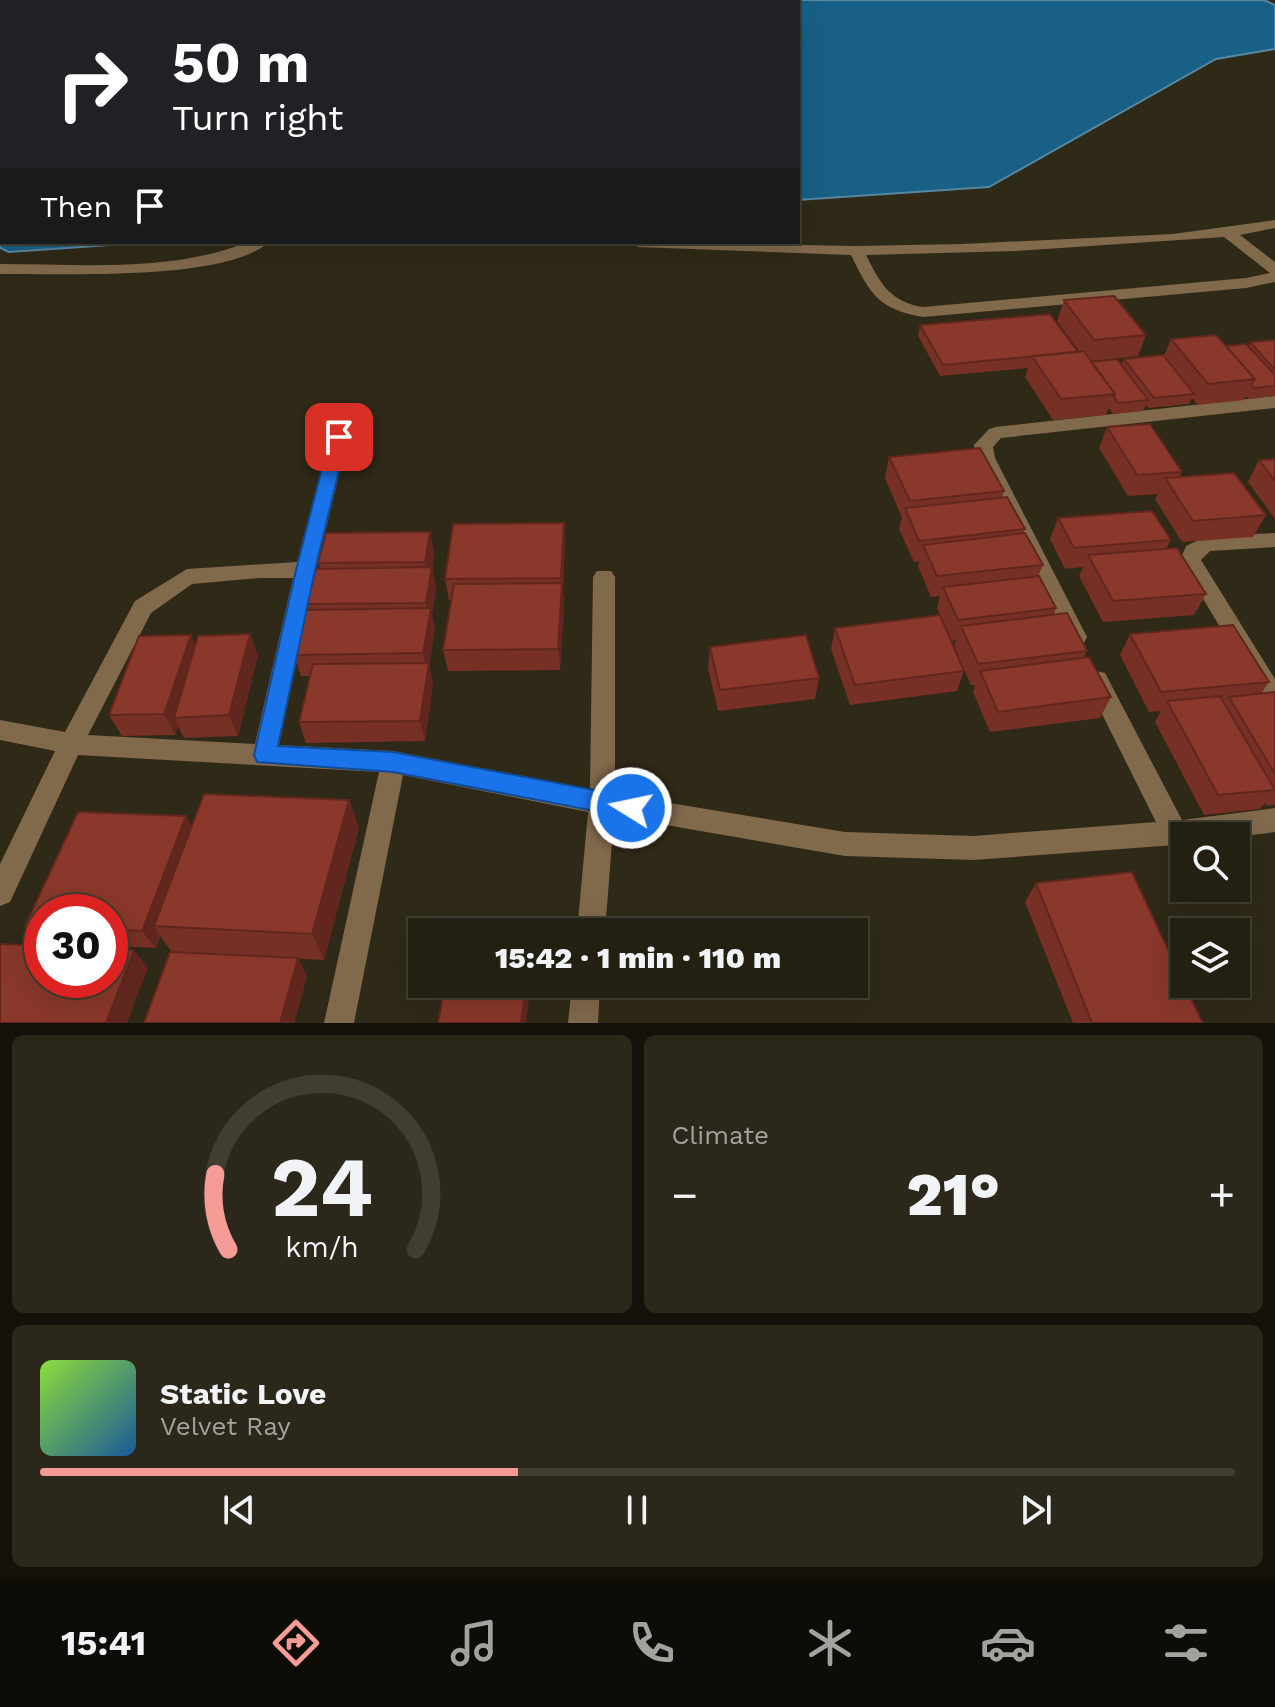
<!DOCTYPE html>
<html lang="en">
<head>
<meta charset="utf-8">
<style>
  body { margin:0; font-family:"Work Sans",sans-serif; background:#2b271a; color:#f1f3f6; height:100vh; display:flex; flex-direction:column; font-size:30px; white-space:nowrap }
  * { box-sizing:border-box; margin:0 }
  p { font-size:26px; color:#a3a29f }
  .icon { flex:none; width:44px; height:44px; fill:none; stroke:currentColor; stroke-width:2; stroke-linecap:round; stroke-linejoin:round }
  .map { position:relative; height:1023px; overflow:hidden }
  .sheet { display:flex; flex-direction:column; gap:12px; padding:12px; background:#131109; flex:1 }
  .sheet>* { flex:none }
  .hud { position:absolute; left:0px; top:0px; width:800px; height:244px; box-shadow:0 8px 32px #0002,0 0 0 2px #403d31; background:#202124; color:#fff; overflow:hidden }
  .controls { position:absolute; left:1170px; top:822px; display:grid; gap:16px }
  .controls a { display:grid; place-items:center; width:80px; height:80px; border-radius:0px; background:#231f11; box-shadow:0 8px 32px #0002,0 0 0 2px #403d31; font-size:40px }
  .speed { position:absolute; left:24px; top:894px; display:flex; gap:16px; font-size:40px; font-weight:700; text-align:center }
  .speed>* { display:grid; place-content:center; width:104px; height:104px; border-radius:50%; background:#231f11; box-shadow:0 8px 32px #0002,0 0 0 2px #403d31; line-height:1 }
  .speed .limit { border:12px solid #d22; background:#fff; color:#111 }
  .pin { position:absolute; display:grid; place-items:center; width:68px; height:68px; color:#fff; margin:-34px; border-radius:16px; box-shadow:0 4px 12px #0006 }
  .me { position:absolute; width:88px; margin:-44px; rotate:280deg; stroke-linejoin:round; filter:drop-shadow(0 0 6px #0008) }
  .turn { display:flex; align-items:center; gap:28px; height:168px; padding:0 40px; font-size:36px }
  .turn .icon { width:104px; height:104px; stroke-width:2.5 }
  .turn b { display:block; font-size:56px; line-height:68px }
  .then { display:flex; align-items:center; height:76px; padding:0 40px; background:#0003; gap:16px; font-size:30px }
  .big { font-size:60px; font-weight:800; line-height:1.1 }
  .sheet .widget { flex:1; display:flex; flex-direction:column; justify-content:center; gap:12px; min-width:0; padding:0 28px; border-radius:12px; background:#2b271a }
  .sheet .dial { align-items:center; gap:0 }
  .dial svg { height:208px; overflow:visible; fill:none; stroke:#403d31; stroke-width:7; stroke-linecap:round; text-anchor:middle }
  .dial text { fill:#f1f3f6; stroke:none }
  .song { display:flex; align-items:center; gap:24px }
  .cover { width:96px; height:96px; border-radius:12px; background:linear-gradient(135deg,hsl(90 70% 55%),hsl(210 70% 35%)) }
  .played { height:8px; border-radius:4px; background:linear-gradient(90deg,#f59c96 40%,#403d31 40%) }
  .keys { display:flex; justify-content:space-around; direction:ltr }
  .heat { display:flex; justify-content:space-between; align-items:center; font-size:44px; direction:ltr }
  .sheet .tiles { flex:1; display:grid; gap:12px; grid-template-columns:1fr 1fr }
  .widget:last-child { grid-column:span 2 }
  .trip { position:absolute; left:408px; top:918px; width:460px; height:80px; border-radius:0px; background:#231f11; box-shadow:0 8px 32px #0002,0 0 0 2px #403d31; font-weight:800; line-height:80px; text-align:center }
  .dock { display:flex; height:128px; justify-content:space-around; align-items:center; background:#0e0c07; color:#a3a29f }
  .dock .icon { width:56px; height:56px }
  .dock .active { color:#f59c96 }
  .dock b { font-size:36px; color:#f1f3f6 }
  .map>svg:first-child { display:block }
  .water { fill:#186086; stroke:#5788a0; stroke-width:2 }
  .lines { fill:none; stroke-linecap:round; stroke-linejoin:round }
  .minor { fill:#81694c; fill-rule:evenodd }
  .wall { fill:#773025 }
  .shaded-wall { fill:#61271e }
  .building { fill:#8a382b; stroke:#61271e; stroke-width:2 }
  .route { fill:#1a73e8; stroke:#114b97; stroke-width:2 }
</style>
</head>
<body>
<div class="map">
<svg width="1275" height="1023" viewBox="0 0 1275 1023">
  <rect width="100%" height="100%" fill="#2f2917"/>
  <!-- water -->
  <path class="water" d="M 149,0 L 1264,0 L 1275,5 L 1275,49 L 1216,59 L 989,187 L 798,200 L 798,2 Z
    M 2,113 L 2,242 L 154,242 L 9,252 L 0,248 Z"/>
  <g class="lines">
    <!-- minor -->
    <path class="minor" d="M 38,0 L 72,0 L 73,2 L 39,2 Z
      M 1275,220 L 1275,228 L 1240,235 L 1275,262 L 1275,282 L 1246,288 L 923,317 C 878,309 870,294 851,255 L 638,247 L 630,242 L 854,246 L 962,244 L 1173,234 ZM 1224,237 L 1270,273 L 1246,278 L 923,307 C 890,302 880,283 866,255 L 1016,251 Z
      M 248,242 L 269,242 C 225,282 60,273 0,274 L 0,264 C 82,264 170,273 248,242 Z
      M 1275,396 L 1275,408 L 1001,438 L 993,447 L 995,458 L 1087,637 L 1084,643 L 1076,646 L 1068,643 L 975,458 L 974,445 L 989,429 L 996,427 Z
      M 339,431 L 348,437 L 316,570 L 279,745 L 393,751 L 590,789 L 593,577 L 597,571 L 611,571 L 615,577 L 615,794 L 845,832 L 974,836 L 1156,822 L 1085,680 L 1089,673 L 1097,671 L 1105,673 L 1182,820 L 1275,808 L 1275,832 L 1236,837 L 1184,836 L 1184,844 L 1175,845 L 974,860 L 845,856 L 614,816 L 605,932 L 577,932 L 588,812 L 403,775 L 354,1023 L 324,1023 L 379,772 L 78,755 L 10,902 L 0,906 L 0,864 L 55,751 L 0,740 L 0,720 L 65,732 L 135,601 L 187,569 L 297,562 L 330,437 ZM 260,578 L 293,578 L 255,744 L 88,735 L 151,613 L 192,584 Z
      M 1275,533 L 1275,547 L 1210,551 L 1201,560 L 1275,679 L 1275,709 L 1267,706 L 1180,560 L 1186,546 L 1207,536 Z
      M 572,984 L 600,984 L 598,1023 L 568,1023 Z"/>
  </g>
  <!-- wall -->
  <path class="wall" d="M 1064,300 L 1146,335 L 1138,356 L 1091,361 L 1091,362 L 1121,365 L 1124,359 L 1164,356 L 1171,339 L 1226,346 L 1248,346 L 1250,342 L 1275,340 L 1275,396 L 1249,399 L 1246,396 L 1244,400 L 1198,405 L 1192,398 L 1189,404 L 1149,408 L 1146,405 L 1143,411 L 1113,414 L 1109,408 L 1106,415 L 1053,420 L 1025,377 L 1028,368 L 940,376 L 918,336 L 920,325 L 1079,351 L 1057,321 Z
    M 1107,427 L 1182,472 L 1179,477 L 1266,515 L 1253,537 L 1182,542 L 1155,499 L 1158,494 L 1128,496 L 1099,448 Z
    M 889,457 L 1004,491 L 1002,498 L 1025,529 L 1023,533 L 1043,565 L 1038,576 L 1056,608 L 1054,615 L 1087,651 L 1083,658 L 1111,697 L 1100,718 L 990,732 L 973,692 L 975,685 L 971,685 L 954,647 L 956,640 L 951,641 L 937,608 L 940,596 L 931,597 L 918,566 L 919,561 L 914,562 L 899,529 L 902,518 L 885,478 Z
    M 1275,459 L 1275,519 L 1248,482 L 1259,460 Z
    M 1058,518 L 1171,540 L 1166,549 L 1206,594 L 1194,615 L 1103,622 L 1079,576 L 1083,567 L 1065,569 L 1050,539 Z
    M 564,523 L 565,544 L 563,591 L 564,604 L 560,670 L 448,671 L 443,650 L 451,600 L 449,600 L 445,579 Z
    M 430,532 L 434,553 L 432,568 L 436,588 L 432,614 L 435,629 L 429,666 L 433,684 L 425,741 L 306,743 L 299,722 L 310,676 L 301,676 L 294,655 L 308,610 L 307,604 L 320,569 L 318,563 Z
    M 835,628 L 964,671 L 957,691 L 850,705 L 831,649 Z
    M 1130,634 L 1269,682 L 1261,694 L 1275,692 L 1275,805 L 1266,806 L 1265,803 L 1260,809 L 1204,815 L 1155,722 L 1161,711 L 1149,712 L 1120,655 Z
    M 191,635 L 195,645 L 258,655 L 238,736 L 184,738 L 178,726 L 175,735 L 122,736 L 109,715 Z
    M 710,647 L 819,678 L 815,699 L 718,711 L 708,668 Z
    M 204,794 L 349,800 L 359,828 L 324,960 L 247,956 L 298,958 L 307,976 L 294,1023 L 144,1023 L 170,952 L 172,952 L 160,936 L 156,948 L 110,946 L 110,912 L 42,912 L 42,944 L 25,926 L 78,812 L 186,816 L 191,826 Z
    M 1036,883 L 1203,1023 L 1073,1023 L 1025,902 Z"/>
  <!-- shaded-wall -->
  <path class="shaded-wall" d="M 564,523 L 565,544 L 563,591 L 564,604 L 560,670 L 558,649 L 562,590 L 561,578 Z
    M 430,532 L 434,553 L 432,568 L 436,588 L 432,614 L 435,629 L 429,666 L 433,684 L 425,741 L 420,721 L 427,672 L 423,653 L 429,618 L 426,603 L 429,582 L 425,562 Z
    M 250,634 L 258,655 L 238,736 L 229,715 Z
    M 191,635 L 200,656 L 174,718 L 178,726 L 175,735 L 164,714 Z
    M 349,800 L 359,828 L 324,960 L 312,934 Z
    M 186,816 L 197,836 L 154,926 L 160,936 L 156,948 L 142,931 Z
    M 134,950 L 148,968 L 127,1023 L 106,1023 Z
    M 298,958 L 307,976 L 294,1023 L 280,1023 Z
    M 526,984 L 531,984 L 526,1023 L 521,1023 Z"/>
  <!-- building -->
  <path class="building" d="M 1114,296 L 1146,335 L 1094,340 L 1064,300 Z
    M 1050,314 L 1078,352 L 943,365 L 920,325 Z
    M 1216,335 L 1255,379 L 1208,384 L 1171,339 Z
    M 1275,340 L 1275,370 L 1250,342 Z
    M 1246,344 L 1275,375 L 1275,386 L 1254,388 L 1251,385 L 1255,379 L 1226,346 Z
    M 1084,351 L 1115,394 L 1061,399 L 1032,356 Z
    M 1163,355 L 1194,394 L 1154,398 L 1124,359 Z
    M 1117,359 L 1148,400 L 1118,403 L 1114,397 L 1115,394 L 1091,362 Z
    M 1150,424 L 1182,472 L 1137,475 L 1107,427 Z
    M 980,448 L 1004,491 L 910,501 L 889,457 Z
    M 1275,459 L 1275,481 L 1259,460 Z
    M 1234,473 L 1266,515 L 1193,521 L 1165,478 Z
    M 1007,497 L 1025,529 L 919,541 L 905,508 Z
    M 1152,511 L 1171,540 L 1074,548 L 1058,518 Z
    M 564,523 L 561,578 L 445,579 L 453,524 Z
    M 430,532 L 425,562 L 318,563 L 326,533 Z
    M 1025,533 L 1043,565 L 937,576 L 923,545 Z
    M 1177,548 L 1206,594 L 1113,601 L 1088,555 Z
    M 432,567 L 426,603 L 307,604 L 316,569 Z
    M 1039,576 L 1056,608 L 958,620 L 943,587 Z
    M 562,583 L 558,649 L 443,650 L 454,584 Z
    M 431,608 L 423,653 L 294,655 L 306,610 Z
    M 1067,613 L 1087,651 L 978,664 L 961,626 Z
    M 940,615 L 964,671 L 855,685 L 835,628 Z
    M 1233,625 L 1269,682 L 1161,692 L 1130,634 Z
    M 250,634 L 229,715 L 174,718 L 198,636 Z
    M 191,635 L 164,714 L 109,715 L 139,636 Z
    M 806,635 L 819,678 L 720,690 L 710,647 Z
    M 1089,657 L 1111,697 L 998,712 L 980,671 Z
    M 429,663 L 420,721 L 299,722 L 313,664 Z
    M 1275,692 L 1275,774 L 1229,697 Z
    M 1220,696 L 1275,790 L 1218,795 L 1167,701 Z
    M 204,794 L 349,800 L 312,934 L 154,926 Z
    M 78,812 L 186,816 L 142,931 L 110,929 L 110,912 L 42,912 L 42,926 L 25,926 Z
    M 1132,872 L 1184,984 L 1203,1023 L 1092,1023 L 1036,883 Z
    M 0,944 L 42,946 L 42,980 L 110,980 L 110,949 L 134,950 L 106,1023 L 0,1023 Z
    M 170,952 L 298,958 L 280,1023 L 144,1023 Z
    M 445,984 L 526,984 L 521,1023 L 438,1023 Z"/>
  <!-- route -->
  <path class="route" d="M 339,431 L 347,437 L 315,570 L 278,746 L 393,752 L 631,797 L 639,800 L 642,808 L 639,815 L 631,818 L 393,772 L 257,762 L 254,755 L 296,570 L 330,437 Z"/>
</svg>
<div class="controls">
<a><svg class="icon" aria-label="search" viewBox="0 0 24 24"><circle cx="10" cy="10" r="6"/><path d="M15 15l6 6"/></svg></a>
<a><svg class="icon" aria-label="layers" viewBox="0 0 24 24"><path d="M12 4l9 5-9 5-9-5zM3 14l9 5 9-5"/></svg></a>
</div>
<div class="speed"><div class="limit">30</div></div>
<div class="pin" style="left:339px;top:437px;background:#d93025"><svg class="icon" aria-label="arrive" viewBox="0 0 24 24"><path d="M6 21V4h12l-3 4 3 4H6"/></svg></div>
<svg class="me" style="left:631px;top:808px" viewBox="-20 -20 40 40"><circle r="17" fill="#1a73e8" stroke="#fff" stroke-width="3"/><path d="M0-11L8 9 0 5-8 9z" fill="#fff"/></svg>
<div class="trip">15:42 · 1 min · 110 m</div>
<div class="hud">
<div class="turn"><svg class="icon" aria-label="right" viewBox="0 0 24 24"><path d="M7 20v-9h11M14 6l5 5-5 5"/></svg><div><b>50 m</b>Turn right</div></div>
<div class="then">Then<svg class="icon" aria-label="arrive" viewBox="0 0 24 24"><path d="M6 21V4h12l-3 4 3 4H6"/></svg></div>
</div>
</div>
<section class="sheet">
<div class="tiles">
<div class="widget dial"><svg viewBox="0 0 100 80">
<path d="M14 69A42 42 0 1 1 86 69"/>
<path d="M14 69A42 42 0 0 1 9 40" stroke="#f59c96"/>
<text x="50" y="56" font-size="32" font-weight="700">24</text>
<text x="50" y="72" font-size="11">km/h</text>
</svg></div>
<div class="widget"><p>Climate</p>
<div class="heat"><a>−</a><b class="big">21°</b><a>+</a></div>
</div>
<div class="widget">
<div class="song"><i class="cover"></i><div><b>Static Love</b><p>Velvet Ray</p></div></div>
<div class="played"></div>
<div class="keys"><svg class="icon" aria-label="previous" viewBox="0 0 24 24"><path d="M18 5L8 12l10 7zM5 5v14"/></svg><svg class="icon" aria-label="pause" viewBox="0 0 24 24"><path d="M8 5v14M16 5v14"/></svg><svg class="icon" aria-label="next" viewBox="0 0 24 24"><path d="M6 5l10 7-10 7zM19 5v14"/></svg></div>
</div>
</div>
</section>
<nav class="dock">
<b>15:41</b>
<svg class="icon active" aria-label="directions" viewBox="0 0 24 24"><path d="M12 3l9 9-9 9-9-9zM9 14v-3h6M13 9l2 2-2 2"/></svg>
<svg class="icon" aria-label="music" viewBox="0 0 24 24"><path d="M9 18V5l10-2v13"/><circle cx="6" cy="18" r="3"/><circle cx="16" cy="16" r="3"/></svg>
<svg class="icon" aria-label="phone" viewBox="0 0 24 24"><path d="M5 4h4l2 5-3 2q2 4 5 5l2-3 5 2v4C11 20 4 13 5 4z"/></svg>
<svg class="icon" aria-label="climate" viewBox="0 0 24 24"><path d="M12 3v18M4 7l16 10M4 17L20 7"/></svg>
<svg class="icon" aria-label="car" viewBox="0 0 24 24"><path d="M5 17H2v-5l4-1 3-4h7l3 4 3 1v5h-3M9 17h6M6 11h13"/><circle cx="7" cy="17" r="2"/><circle cx="17" cy="17" r="2"/></svg>
<svg class="icon" aria-label="filters" viewBox="0 0 24 24"><path d="M4 7h16M4 17h16"/><circle cx="9" cy="7" r="2"/><circle cx="15" cy="17" r="2"/></svg>
</nav>
</body>
</html>
